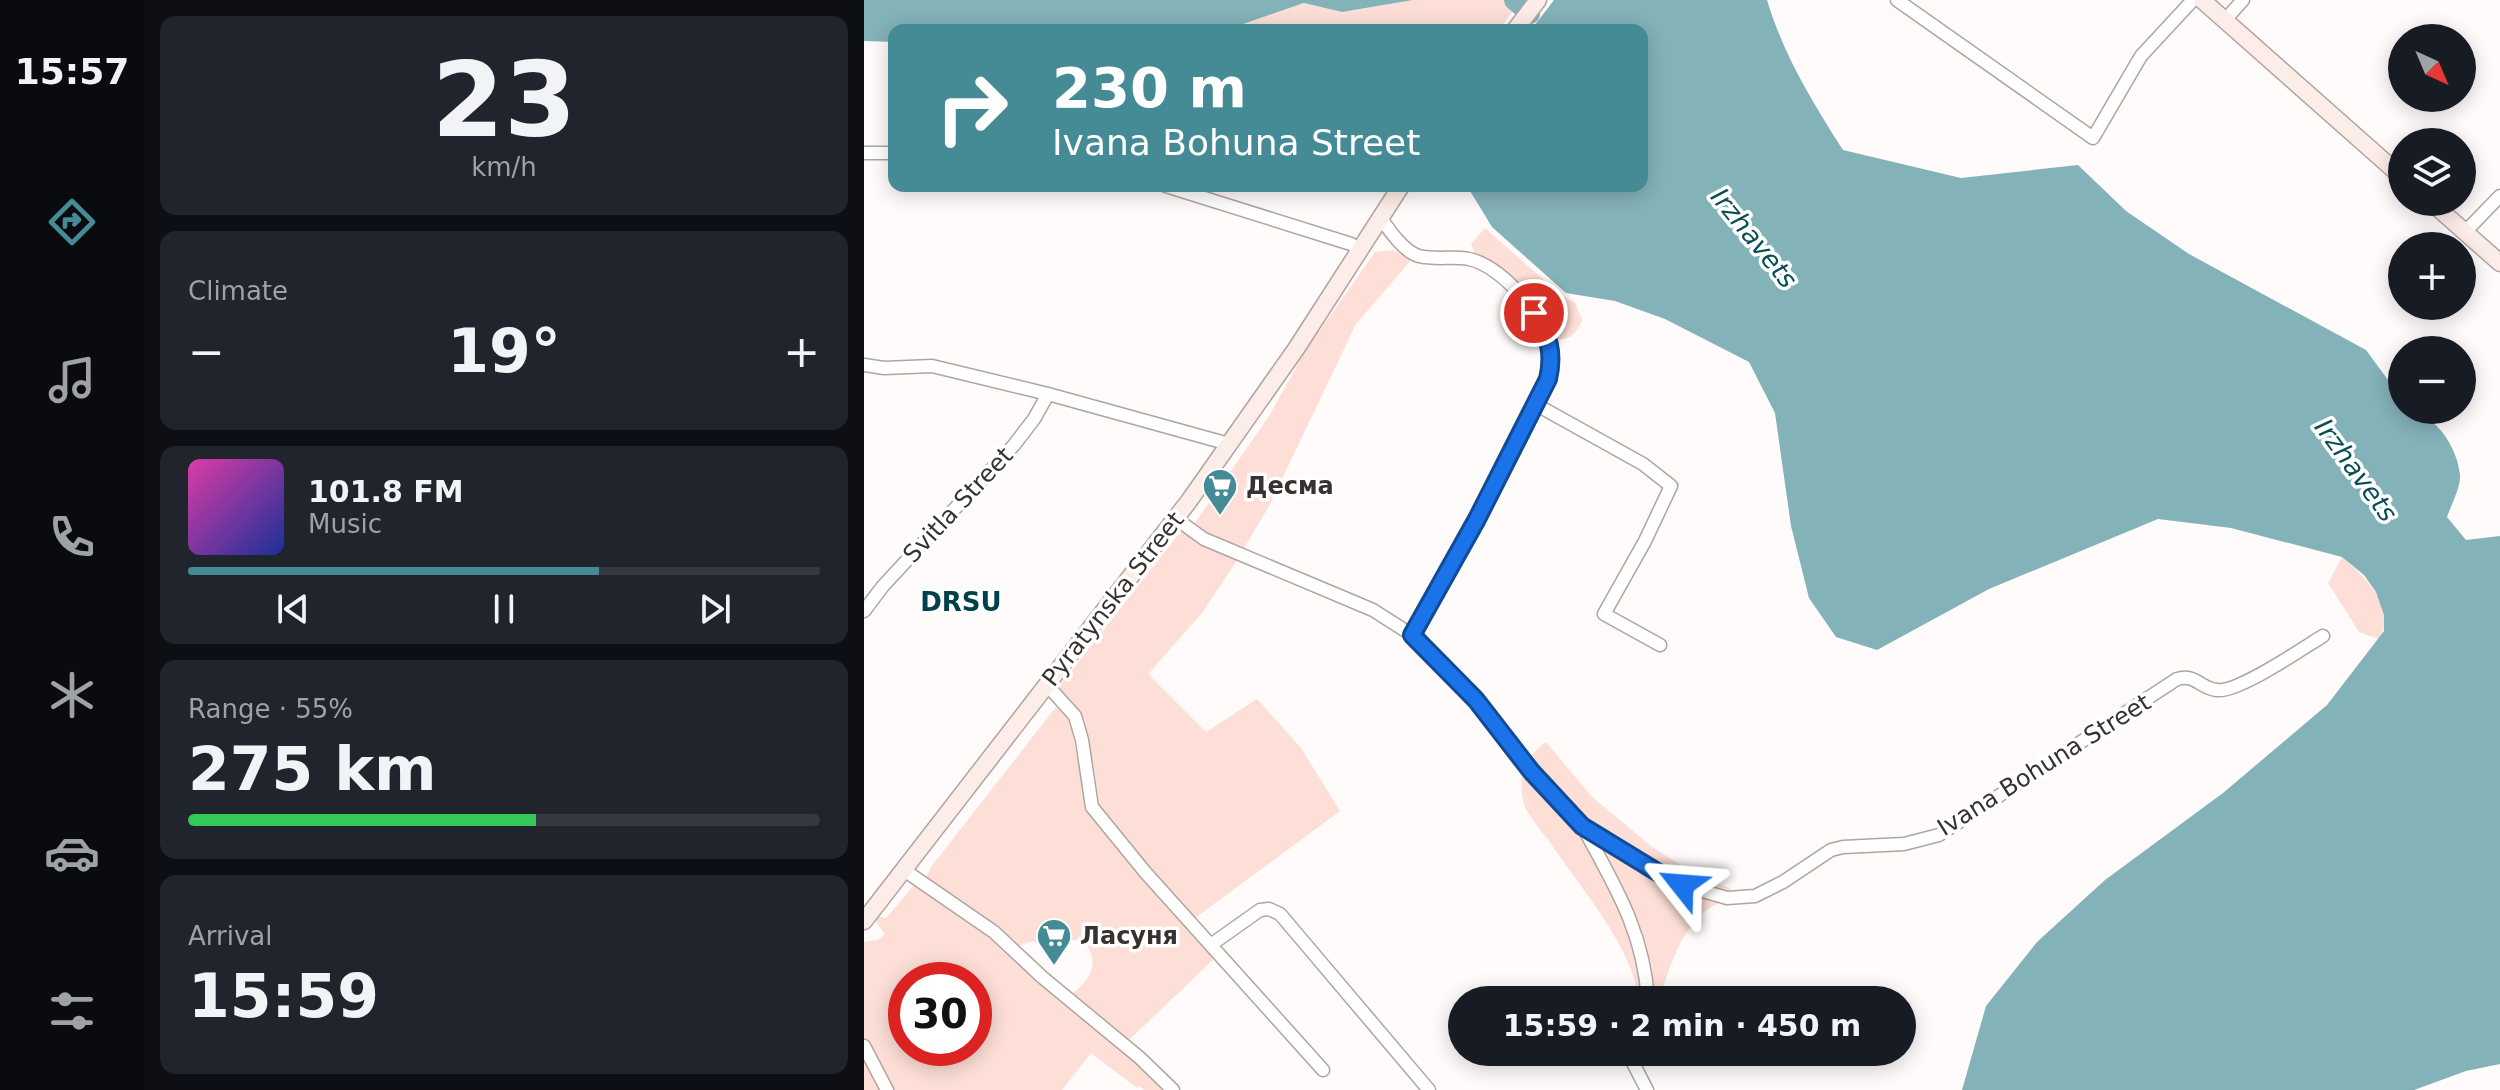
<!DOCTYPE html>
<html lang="en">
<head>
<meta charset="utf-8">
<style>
  body { margin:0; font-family:"DejaVu Sans",sans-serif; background:#20242c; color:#f1f3f6; height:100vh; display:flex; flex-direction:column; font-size:30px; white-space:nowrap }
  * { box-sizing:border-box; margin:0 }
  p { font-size:26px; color:#9ea1a6 }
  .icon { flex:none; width:44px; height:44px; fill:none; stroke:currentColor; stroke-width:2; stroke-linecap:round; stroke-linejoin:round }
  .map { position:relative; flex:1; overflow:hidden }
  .drawer { display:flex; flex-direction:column; gap:16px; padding:16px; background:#0d0f14; width:720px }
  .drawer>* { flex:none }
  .hud { position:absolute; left:24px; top:24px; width:760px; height:168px; border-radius:16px; box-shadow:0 4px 20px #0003; background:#458b95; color:#fff; overflow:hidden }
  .needle { width:52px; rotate:136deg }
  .fabs { position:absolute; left:1524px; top:24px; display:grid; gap:16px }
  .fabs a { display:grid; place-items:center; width:88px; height:88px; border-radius:50%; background:#171b24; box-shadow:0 4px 20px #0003; font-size:40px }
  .speed { position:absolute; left:24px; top:962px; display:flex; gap:16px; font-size:40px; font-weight:700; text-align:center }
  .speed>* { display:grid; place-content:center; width:104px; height:104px; border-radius:50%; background:#171b24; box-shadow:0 4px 20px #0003; line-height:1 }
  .speed .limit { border:12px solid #d22; background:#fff; color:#111 }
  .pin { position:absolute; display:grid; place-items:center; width:68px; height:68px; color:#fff; margin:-34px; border:4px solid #fff; border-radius:50%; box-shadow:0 2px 8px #0007 }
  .me { position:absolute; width:88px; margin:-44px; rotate:298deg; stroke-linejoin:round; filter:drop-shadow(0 0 6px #0008) }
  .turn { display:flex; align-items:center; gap:28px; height:168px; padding:0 32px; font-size:36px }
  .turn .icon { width:104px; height:104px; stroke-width:2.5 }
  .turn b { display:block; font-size:56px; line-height:68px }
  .big { font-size:60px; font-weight:800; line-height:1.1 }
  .drawer .widget { flex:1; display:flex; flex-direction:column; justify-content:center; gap:12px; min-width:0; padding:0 28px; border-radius:16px; background:#20242c }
  .drawer .dial { align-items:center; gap:0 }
  .dial b { font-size:104px; line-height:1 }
  .song { display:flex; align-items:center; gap:24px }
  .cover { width:96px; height:96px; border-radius:12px; background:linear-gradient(135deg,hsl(320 70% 55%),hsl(230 70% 35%)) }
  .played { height:8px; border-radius:4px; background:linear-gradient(90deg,#458b95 65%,#363941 65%) }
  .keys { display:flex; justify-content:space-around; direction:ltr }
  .heat { display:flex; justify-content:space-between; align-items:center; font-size:44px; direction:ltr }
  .charge { height:12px; border-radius:6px; background:linear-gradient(90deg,#34c759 55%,#363941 0) }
  .trip { position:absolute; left:584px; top:986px; width:468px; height:80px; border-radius:40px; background:#171b24; box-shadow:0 4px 20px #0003; font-weight:800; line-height:80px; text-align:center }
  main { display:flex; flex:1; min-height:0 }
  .tabs { display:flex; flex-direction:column; width:144px; justify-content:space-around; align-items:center; background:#090b0e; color:#9ea1a6 }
  .tabs .icon { width:56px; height:56px }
  .tabs .on { color:#458b95 }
  .tabs b { font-size:36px; color:#f1f3f6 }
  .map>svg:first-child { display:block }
  .green { fill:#fddfd7; fill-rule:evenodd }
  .water { fill:#84b2b9 }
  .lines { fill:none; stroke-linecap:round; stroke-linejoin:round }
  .river { stroke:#84b2b9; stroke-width:20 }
  .street-casing { stroke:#b0a4a0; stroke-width:15 }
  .secondary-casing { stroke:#b0a4a0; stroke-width:19 }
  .street { stroke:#fff; stroke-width:12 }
  .secondary { stroke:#fdede9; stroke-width:16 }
  .route-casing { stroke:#114b97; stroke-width:20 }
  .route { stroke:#1a73e8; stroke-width:14 }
  .labels { text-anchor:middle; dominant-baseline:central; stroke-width:7; stroke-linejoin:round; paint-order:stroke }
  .poi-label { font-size:24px; font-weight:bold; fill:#373230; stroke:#fff; text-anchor:start }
  .street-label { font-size:24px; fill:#373230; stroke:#fff }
  .water-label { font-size:26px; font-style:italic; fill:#064d55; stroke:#fff }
  .neighbourhood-label { font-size:26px; font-weight:bold; fill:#004149; stroke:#fff }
</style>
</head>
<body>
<main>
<nav class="tabs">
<b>15:57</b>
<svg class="icon on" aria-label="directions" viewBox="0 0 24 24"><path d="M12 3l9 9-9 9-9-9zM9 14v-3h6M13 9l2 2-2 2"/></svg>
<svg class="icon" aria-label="music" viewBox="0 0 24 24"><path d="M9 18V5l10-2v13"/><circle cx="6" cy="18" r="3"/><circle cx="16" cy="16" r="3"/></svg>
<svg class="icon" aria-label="phone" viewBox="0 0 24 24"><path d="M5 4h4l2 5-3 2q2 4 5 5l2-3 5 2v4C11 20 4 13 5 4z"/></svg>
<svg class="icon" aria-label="climate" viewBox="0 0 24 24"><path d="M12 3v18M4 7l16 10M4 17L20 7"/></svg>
<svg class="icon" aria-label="car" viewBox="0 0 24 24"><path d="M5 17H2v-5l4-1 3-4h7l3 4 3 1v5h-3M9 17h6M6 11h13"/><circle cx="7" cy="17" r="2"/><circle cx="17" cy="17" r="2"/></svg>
<svg class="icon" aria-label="filters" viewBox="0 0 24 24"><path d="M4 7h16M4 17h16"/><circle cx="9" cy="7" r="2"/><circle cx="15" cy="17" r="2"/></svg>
</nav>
<section class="drawer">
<div class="widget dial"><b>23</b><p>km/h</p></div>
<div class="widget"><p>Climate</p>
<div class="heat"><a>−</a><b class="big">19°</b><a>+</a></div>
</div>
<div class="widget">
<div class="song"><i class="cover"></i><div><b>101.8 FM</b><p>Music</p></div></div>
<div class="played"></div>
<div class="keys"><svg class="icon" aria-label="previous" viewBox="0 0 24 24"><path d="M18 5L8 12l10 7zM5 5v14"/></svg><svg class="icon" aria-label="pause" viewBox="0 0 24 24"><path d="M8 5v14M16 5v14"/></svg><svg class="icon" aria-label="next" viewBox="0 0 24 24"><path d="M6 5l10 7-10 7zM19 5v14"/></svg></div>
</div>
<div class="widget"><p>Range · 55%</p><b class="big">275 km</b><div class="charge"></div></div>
<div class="widget"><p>Arrival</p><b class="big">15:59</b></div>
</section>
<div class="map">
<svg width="1636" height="1090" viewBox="0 0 1636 1090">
  <rect width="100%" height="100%" fill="#fefbfa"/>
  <!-- green -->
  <path class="green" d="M 549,0 L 643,0 L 651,8 L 635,30 L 362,30 L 441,3 L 478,12 Z
    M 621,228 L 698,296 L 711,302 L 718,320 C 712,335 705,341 689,339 L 640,273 L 610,253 L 607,244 Z
    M 529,250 L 548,259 L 492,324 L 405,506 L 370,565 L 338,613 L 284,674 L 342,732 L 393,699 L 437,748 L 476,811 L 331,918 L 236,811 L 231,772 L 218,717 L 193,689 L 313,536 L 331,523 L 405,416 L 440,353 L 511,252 Z
    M 1478,557 C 1500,575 1536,611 1514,639 L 1495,632 L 1464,583 Z
    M 192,707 L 201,714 L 207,725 L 222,806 L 353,956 L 264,1041 L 207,994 C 226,982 238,959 219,942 C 202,936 185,946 168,941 L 151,947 L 62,878 L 67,867 Z
    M 682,742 L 728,797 L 787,846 L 833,876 L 866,888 L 865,899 C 821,911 808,961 795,1000 L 776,1000 C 765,942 718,890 685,841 C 677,830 661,813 659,800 C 654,772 660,759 682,742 Z
    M 51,884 L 95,910 L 307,1090 L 280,1090 L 275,1086 L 273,1088 L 227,1053 L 198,1090 L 0,1090 L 0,942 L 13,940 L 21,934 L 12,922 L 13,916 L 22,918 ZM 42,980 L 110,980 L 110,1048 L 42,1048 Z"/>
  <!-- water -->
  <path class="water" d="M 0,0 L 549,0 L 478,12 L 440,3 L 362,30 L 30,30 L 30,42 L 0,41 Z
    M 690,0 L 903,0 C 919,54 949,103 979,150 L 1097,178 L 1214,165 L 1262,211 L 1325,254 L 1502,350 L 1538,399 L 1538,410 C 1569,410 1593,445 1596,475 C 1597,487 1587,505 1583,517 L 1602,540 L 1636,536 L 1636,1064 L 1602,1071 L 1550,1090 L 1098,1090 L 1122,1006 L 1173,942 L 1241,880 L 1359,793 L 1463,705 L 1520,631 L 1520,615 L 1512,592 L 1500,575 L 1478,557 L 1367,528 L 1294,519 L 1125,589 L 1013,650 L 972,637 L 945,598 L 927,526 L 911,413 L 885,362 L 801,319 L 751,301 L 702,293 L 628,227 L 603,186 L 778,186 L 778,30 L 667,30 Z"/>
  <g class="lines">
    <!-- river -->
    <path class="river" d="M 650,0 L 666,14"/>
    <defs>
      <path id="street" d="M 1033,0 L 1229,138 L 1277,56 L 1329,0
        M 1361,20 L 1379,0
        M 0,153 L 30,153
        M 302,186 L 487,244 L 496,250
        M 516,217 C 525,230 540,252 555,256 C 571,260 589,256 605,259 C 640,266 689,325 688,360 C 688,366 686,373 684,379 L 613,519 L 548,635
        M 1601,232 L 1636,196
        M 0,365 L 20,368 L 68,366 L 184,394 L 365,444
        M 671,404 L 779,464 L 807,486 L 781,541 L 740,614 L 796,645
        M 311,518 L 340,539 L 509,610 L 548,635 L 612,700 L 667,771 L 718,826 L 803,878 L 818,885 L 863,898 L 891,896 L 919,882 L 967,850 L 979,847 L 1040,844 L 1075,835 L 1313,679 C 1331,673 1337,689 1353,690 C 1374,693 1439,648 1459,636
        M 0,611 L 19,586 L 150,445 L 170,419 L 184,394
        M 183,685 L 211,716 L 218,740 L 228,807 L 281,872 L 459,1070
        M 720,829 C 751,886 780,933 784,1000
        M 40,870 L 130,932 L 178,977 L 276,1058 L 309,1090
        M 348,944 L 396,910 L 405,909 L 416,914 L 565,1090
        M 0,1046 L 23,1090
        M 768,1052 L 767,1059 L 783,1090"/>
      <path id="secondary" d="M 1338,0 L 1538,177
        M 651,30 L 674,0
        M 1567,202 L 1636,263
        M 0,921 L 325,501 L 432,349 L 537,186"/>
    </defs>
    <!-- street casing -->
    <use href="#street" class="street-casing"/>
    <!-- secondary casing -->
    <use href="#secondary" class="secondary-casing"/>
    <!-- street -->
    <use href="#street" class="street"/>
    <!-- secondary -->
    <use href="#secondary" class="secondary"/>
  </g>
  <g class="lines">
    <defs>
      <path id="route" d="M 670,313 C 685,335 690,353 684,379 L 613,519 L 548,635 L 612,700 L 667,771 L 718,826 L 803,878 L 818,885"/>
    </defs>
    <!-- route casing -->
    <use href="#route" class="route-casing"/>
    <!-- route -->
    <use href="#route" class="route"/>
  </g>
  <!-- icons -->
  <defs>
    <symbol id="supermarket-pin" viewBox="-11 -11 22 30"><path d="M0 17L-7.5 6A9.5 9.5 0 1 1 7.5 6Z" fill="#458b95" stroke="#fff"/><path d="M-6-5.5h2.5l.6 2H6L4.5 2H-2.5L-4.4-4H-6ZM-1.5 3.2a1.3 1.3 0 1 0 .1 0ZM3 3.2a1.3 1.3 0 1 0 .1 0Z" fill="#fff"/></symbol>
  </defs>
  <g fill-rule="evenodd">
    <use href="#supermarket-pin" x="336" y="466" width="40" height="54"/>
    <use href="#supermarket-pin" x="170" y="916" width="40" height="54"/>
  </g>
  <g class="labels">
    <!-- poi labels -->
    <g class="poi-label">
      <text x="382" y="486">Десма</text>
      <text x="216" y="936">Ласуня</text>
    </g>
    <!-- street labels -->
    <g class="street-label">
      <text transform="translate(94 505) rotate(-47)">Svitla Street</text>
      <text transform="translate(249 599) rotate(-52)">Pyratynska Street</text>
      <text transform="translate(1180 765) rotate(-32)">Ivana Bohuna Street</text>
    </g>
    <!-- water labels -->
    <g class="water-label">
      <text transform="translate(890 238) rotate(51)">Irzhavets</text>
      <text transform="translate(1492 470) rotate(54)">Irzhavets</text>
    </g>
    <!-- neighbourhood labels -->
    <g class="neighbourhood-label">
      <text x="97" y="602">DRSU</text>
    </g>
  </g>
</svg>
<div class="fabs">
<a><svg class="needle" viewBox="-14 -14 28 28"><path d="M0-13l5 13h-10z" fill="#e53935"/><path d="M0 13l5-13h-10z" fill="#9ea1a6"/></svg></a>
<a><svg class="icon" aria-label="layers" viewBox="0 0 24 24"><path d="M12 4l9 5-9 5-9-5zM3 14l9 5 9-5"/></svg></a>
<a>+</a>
<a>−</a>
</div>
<div class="speed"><div class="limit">30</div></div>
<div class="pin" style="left:670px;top:313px;background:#d93025"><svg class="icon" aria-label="arrive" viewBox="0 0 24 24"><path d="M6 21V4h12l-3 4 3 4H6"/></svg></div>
<svg class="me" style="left:818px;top:885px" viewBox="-20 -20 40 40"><path d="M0-17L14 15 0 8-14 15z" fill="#1a73e8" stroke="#fff" stroke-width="4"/></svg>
<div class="trip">15:59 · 2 min · 450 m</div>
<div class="hud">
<div class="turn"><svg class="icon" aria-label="right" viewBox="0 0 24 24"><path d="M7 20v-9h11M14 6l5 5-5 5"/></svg><div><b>230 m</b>Ivana Bohuna Street</div></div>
</div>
</div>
</main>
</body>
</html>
